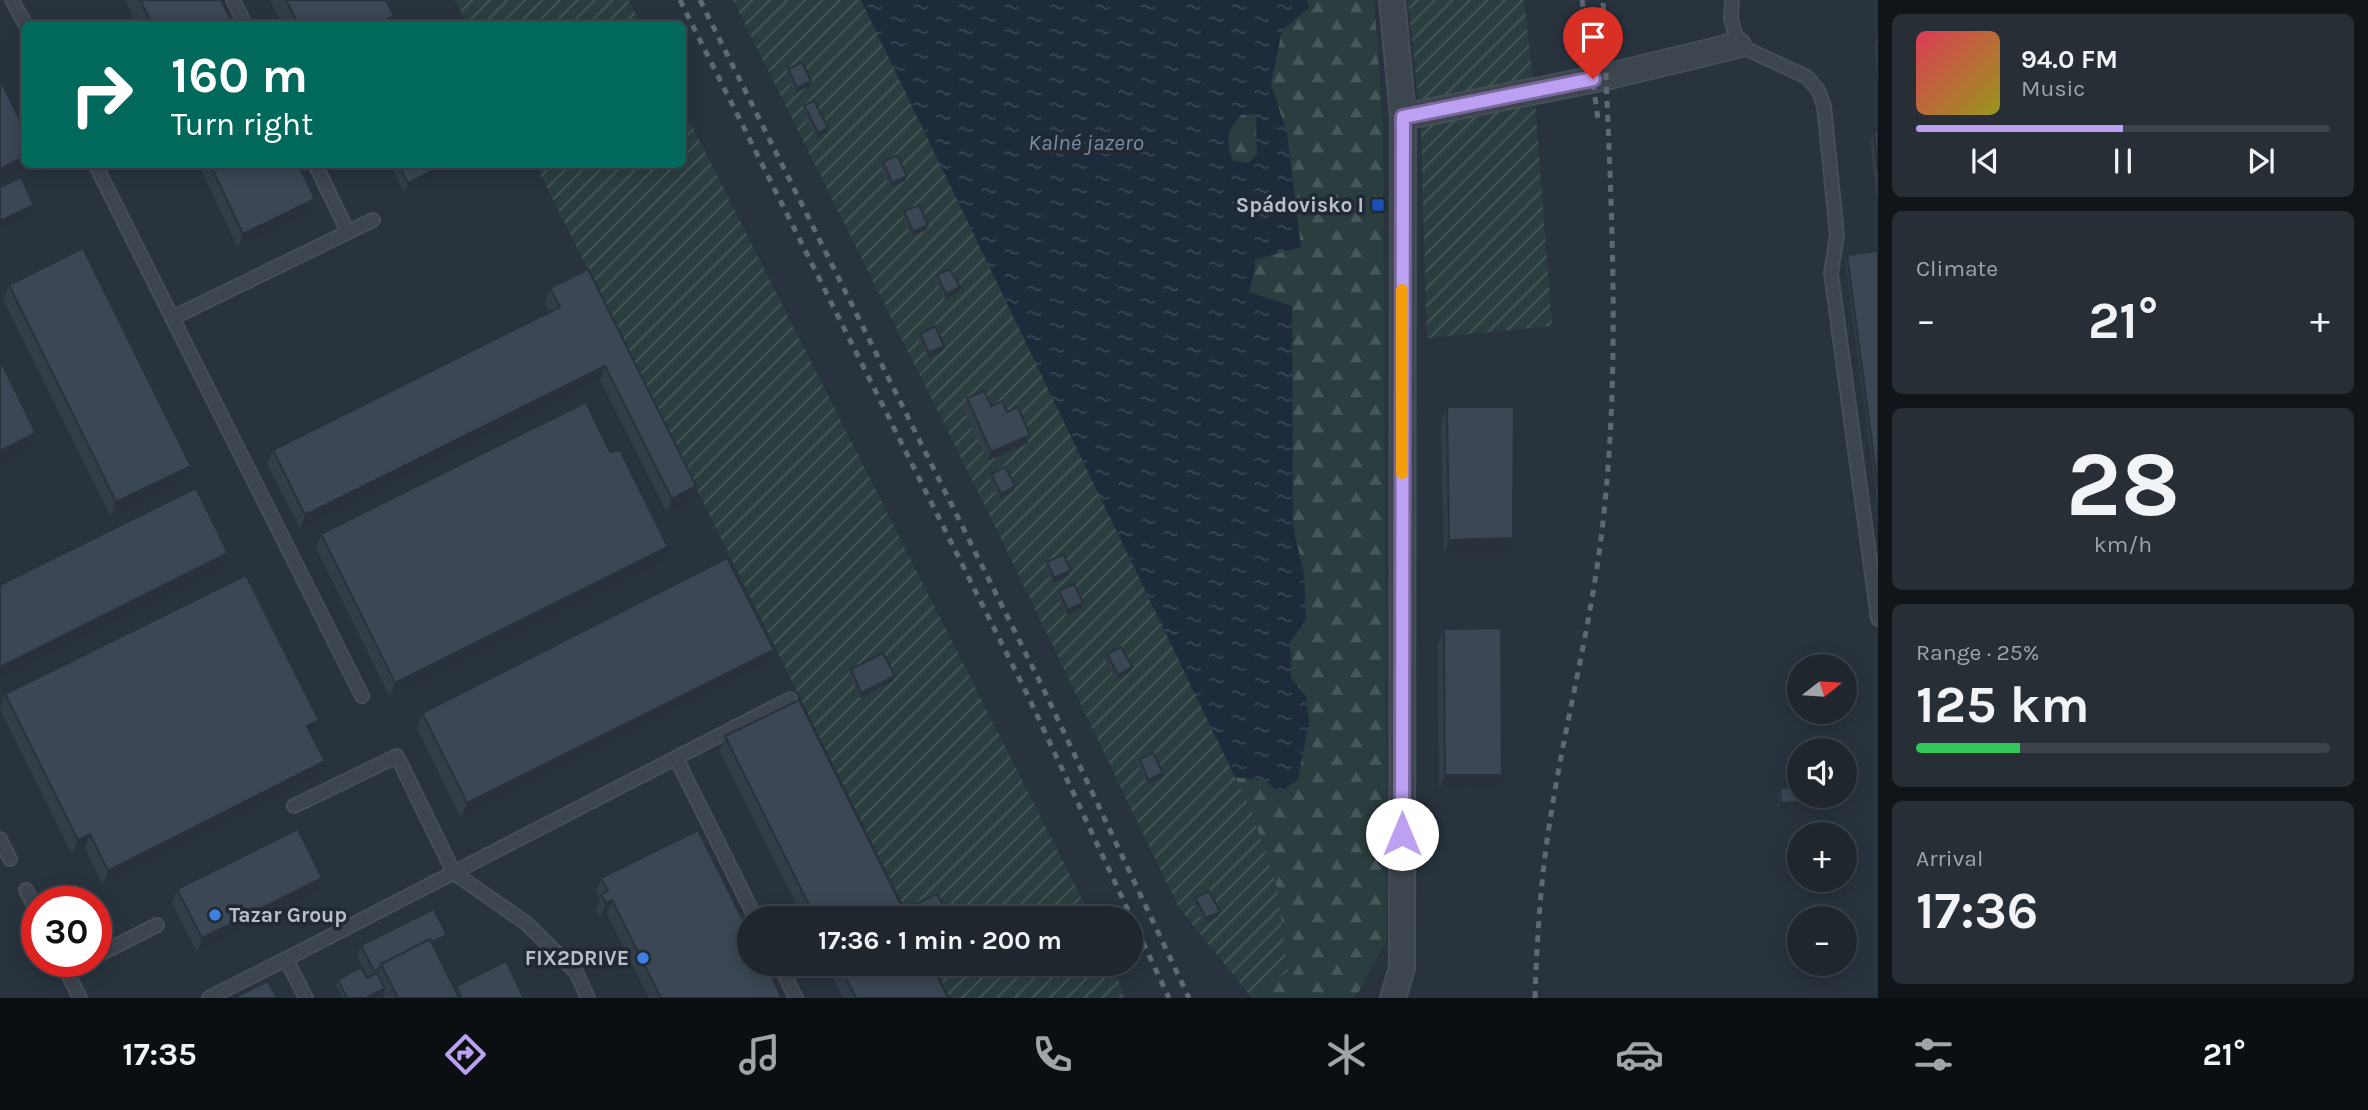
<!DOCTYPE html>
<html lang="en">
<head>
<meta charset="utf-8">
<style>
  body { margin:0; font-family:Karla,sans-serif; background:#272e36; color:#f1f3f6; height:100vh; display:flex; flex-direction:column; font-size:26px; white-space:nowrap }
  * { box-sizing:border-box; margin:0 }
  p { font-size:23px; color:#a1a5aa }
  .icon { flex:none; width:38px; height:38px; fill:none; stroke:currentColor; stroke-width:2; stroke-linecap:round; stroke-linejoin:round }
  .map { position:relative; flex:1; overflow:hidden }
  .drawer { display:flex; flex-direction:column; gap:14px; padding:14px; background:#111519; width:490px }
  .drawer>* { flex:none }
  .banner { position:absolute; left:21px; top:21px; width:665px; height:147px; border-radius:10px; box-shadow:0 4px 18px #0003,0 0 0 2px #3c434a; background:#00695c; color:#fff; overflow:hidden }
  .needle { width:46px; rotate:73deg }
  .buttons { position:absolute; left:1787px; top:654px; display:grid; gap:14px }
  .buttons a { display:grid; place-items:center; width:70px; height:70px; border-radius:50%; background:#1f262e; box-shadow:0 4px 18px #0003,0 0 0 2px #3c434a; font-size:35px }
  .speed { position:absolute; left:21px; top:886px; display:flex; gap:14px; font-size:35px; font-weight:700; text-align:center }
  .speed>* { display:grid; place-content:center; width:91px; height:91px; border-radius:50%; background:#1f262e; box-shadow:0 4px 18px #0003,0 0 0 2px #3c434a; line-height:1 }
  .speed .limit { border:10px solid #d22; background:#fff; color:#111 }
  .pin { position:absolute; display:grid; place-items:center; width:60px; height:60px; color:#fff; margin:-72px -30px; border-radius:50% 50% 50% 0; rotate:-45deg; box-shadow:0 0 7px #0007 }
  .pin .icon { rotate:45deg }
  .me { position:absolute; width:77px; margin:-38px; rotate:0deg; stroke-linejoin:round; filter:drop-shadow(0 0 5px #0008) }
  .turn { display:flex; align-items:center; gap:24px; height:147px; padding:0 35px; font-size:32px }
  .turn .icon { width:91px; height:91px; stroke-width:2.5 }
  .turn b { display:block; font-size:49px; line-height:60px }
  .big { font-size:52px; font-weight:700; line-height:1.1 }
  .drawer .widget { flex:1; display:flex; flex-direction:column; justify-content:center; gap:10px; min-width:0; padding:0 24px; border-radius:10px; background:#272e36 }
  .drawer .dial { align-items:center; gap:0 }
  .dial b { font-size:91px; line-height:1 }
  .song { display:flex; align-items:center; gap:21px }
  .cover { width:84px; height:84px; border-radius:10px; background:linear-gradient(135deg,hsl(350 70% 55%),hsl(60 70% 35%)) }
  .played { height:7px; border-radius:4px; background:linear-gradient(90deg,#bca0f2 50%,#3c434a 50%) }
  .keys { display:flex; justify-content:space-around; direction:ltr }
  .heat { display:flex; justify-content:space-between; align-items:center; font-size:38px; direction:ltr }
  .charge { height:10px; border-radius:5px; background:linear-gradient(90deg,#34c759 25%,#3c434a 0) }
  .trip { position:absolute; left:737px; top:906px; width:406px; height:70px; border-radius:35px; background:#1f262e; box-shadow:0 4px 18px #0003,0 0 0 2px #3c434a; font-weight:700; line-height:70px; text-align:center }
  .tabs { display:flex; height:112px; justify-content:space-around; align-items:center; background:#0c0f12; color:#a1a5aa }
  .tabs .icon { width:49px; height:49px }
  .tabs .active { color:#bca0f2 }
  .tabs b { font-size:32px; color:#f1f3f6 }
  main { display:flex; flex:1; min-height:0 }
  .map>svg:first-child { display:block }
  .forest { fill:url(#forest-firs) }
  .garden { fill:url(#garden-furrows) }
  .water { fill:url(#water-ripples); fill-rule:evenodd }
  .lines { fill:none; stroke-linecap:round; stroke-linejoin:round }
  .lane-casing { stroke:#464e58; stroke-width:16 }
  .street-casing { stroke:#464e58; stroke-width:28 }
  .lane { stroke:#3d454e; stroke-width:12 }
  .street { stroke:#3d454e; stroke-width:24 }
  .rail { stroke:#5f6975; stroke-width:5; stroke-dasharray:7 7; stroke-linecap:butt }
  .wall { fill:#333d48 }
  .shaded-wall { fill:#29323b }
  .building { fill:#3b4754; stroke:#29323b; stroke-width:2 }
  .route-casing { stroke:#7a689d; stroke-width:18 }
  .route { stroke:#bca0f2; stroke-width:12 }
  .slow { stroke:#f59e0b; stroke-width:12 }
  .transit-dot { fill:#1a4fb4; stroke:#212a34; stroke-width:2.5 }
  .shop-dot { fill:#3f7fe0; stroke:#212a34; stroke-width:2.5 }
  .labels { text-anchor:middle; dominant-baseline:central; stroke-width:7; stroke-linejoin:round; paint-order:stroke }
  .poi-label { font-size:21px; font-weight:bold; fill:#b9c0c9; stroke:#212a34; text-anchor:end }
  .water-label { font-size:23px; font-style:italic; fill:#778ca4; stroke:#212a34 }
</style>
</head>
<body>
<main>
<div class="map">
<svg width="1878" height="998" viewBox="0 0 1878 998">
  <defs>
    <pattern id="forest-firs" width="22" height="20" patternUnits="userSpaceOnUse" patternTransform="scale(1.75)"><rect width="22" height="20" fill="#2b3e3f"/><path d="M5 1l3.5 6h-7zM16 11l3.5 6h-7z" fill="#485859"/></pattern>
    <pattern id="garden-furrows" width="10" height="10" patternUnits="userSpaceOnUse" patternTransform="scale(1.75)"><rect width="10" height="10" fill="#2b3e3f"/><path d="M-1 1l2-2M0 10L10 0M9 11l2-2" fill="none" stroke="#485859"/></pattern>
    <pattern id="water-ripples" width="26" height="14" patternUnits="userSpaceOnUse" patternTransform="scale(1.75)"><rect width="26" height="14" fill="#1d2b3b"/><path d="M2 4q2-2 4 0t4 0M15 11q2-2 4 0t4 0" fill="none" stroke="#3c4856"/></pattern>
  </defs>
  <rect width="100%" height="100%" fill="#29333e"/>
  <!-- forest -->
  <path class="forest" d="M 1307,0 L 1374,0 L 1383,128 L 1387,939 L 1360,990 L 1353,998 L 1252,998 L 1248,993 L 1288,971 L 1277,888 L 1251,810 L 1235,777 L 1264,780 L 1280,793 L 1306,696 L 1291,678 L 1290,641 L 1306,620 L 1304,574 L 1293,527 L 1249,292 L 1287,134 L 1271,84 L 1282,30 L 1309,8 Z
    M 1256,114 L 1257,154 L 1249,163 L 1233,161 C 1225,139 1226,133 1241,115 Z"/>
  <!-- garden -->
  <path class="garden" d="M 455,0 L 628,0 L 641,24 L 467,24 Z
    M 733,0 L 861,0 L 1251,810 L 1277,888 L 1288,972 L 1248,993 L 1179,908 L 995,526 Z
    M 1408,0 L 1524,0 L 1535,102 L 1552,326 L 1427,338 L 1421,129 Z
    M 683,108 L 1092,919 L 910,919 L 536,165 L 682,164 Z
    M 933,964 L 1114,964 L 1124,998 L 950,998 Z"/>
  <!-- water -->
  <path class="water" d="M 861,0 L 1307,0 L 1309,8 L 1282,30 L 1271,84 L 1287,134 L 1301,247 L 1257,259 L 1249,292 L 1292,306 L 1293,527 L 1304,574 L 1306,620 L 1290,642 L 1291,678 L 1306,696 L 1309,723 L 1298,779 L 1280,793 L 1264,780 L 1235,777 ZM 1256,114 L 1257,154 L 1249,163 L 1233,161 C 1225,140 1226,132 1241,115 Z"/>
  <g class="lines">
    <defs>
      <path id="lane" d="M 12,0 L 25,24
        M 233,0 L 245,24
        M 1732,0 L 1731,18 L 1738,45 L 1807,77 L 1818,90 L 1824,106 L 1837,235 L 1831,273 L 1878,619
        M 95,164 L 362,696
        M 315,164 L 348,232
        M 172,318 L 373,220
        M 676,758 L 756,919
        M 294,806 L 397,756 L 454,873 L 526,923 L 576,972 L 588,998
        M 0,839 L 10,859
        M 26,890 L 37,911
        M 96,956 L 157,925
        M 286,959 L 790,699
        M 61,961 L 80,998
        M 779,964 L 796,998
        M 66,971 L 86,961
        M 209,998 L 286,959 L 306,998"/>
      <path id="street" d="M 1392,0 L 1403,117 L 1402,968 L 1393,998
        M 1403,117 L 1606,77 L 1738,45"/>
    </defs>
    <!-- lane casing -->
    <use href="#lane" class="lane-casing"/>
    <!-- street casing -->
    <use href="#street" class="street-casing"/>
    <!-- lane -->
    <use href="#lane" class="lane"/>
    <!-- street -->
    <use href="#street" class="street"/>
    <!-- rail -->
    <path class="rail" d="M 680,0 L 1029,698 L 1169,998
      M 700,0 L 1044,690 L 1189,998
      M 1582,0 L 1598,119
      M 1535,998 C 1537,936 1541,875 1551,814 C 1567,713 1594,614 1604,512 C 1622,342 1609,171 1603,0"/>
  </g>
  <!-- wall -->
  <path class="wall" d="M 125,0 L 221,0 L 233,24 L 137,24 Z
    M 270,0 L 386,0 L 394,16 L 391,24 L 282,24 Z
    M 1878,36 L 1878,82 L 1874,46 Z
    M 788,69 L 811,81 L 810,86 L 795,93 L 786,74 Z
    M 804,105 L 826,133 L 816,138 L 802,110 Z
    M 1874,131 L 1878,131 L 1878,197 L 1876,197 L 1870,141 Z
    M 883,162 L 905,181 L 890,188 L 881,167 Z
    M 198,164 L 298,164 L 309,213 L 238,248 Z
    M 390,164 L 456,164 L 455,168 L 404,193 Z
    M 904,211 L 926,230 L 911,237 L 903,216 Z
    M 1878,251 L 1878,507 L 1845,260 L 1847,255 Z
    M 937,275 L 958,292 L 945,299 L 935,280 Z
    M 9,285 L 191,466 L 186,480 L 111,517 L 3,299 Z
    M 550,288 L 696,486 L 691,501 L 667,513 L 600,380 L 300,529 L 267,464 L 273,450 L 550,312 L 545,302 Z
    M 920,334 L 942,351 L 928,358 L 918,339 Z
    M 967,398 L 991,406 L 1030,435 L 1027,444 L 987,461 L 964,408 Z
    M 1447,407 L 1507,553 L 1444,554 L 1441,421 Z
    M 610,452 L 663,562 L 390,697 L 316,548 L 321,534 Z
    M 991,474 L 1014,491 L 999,499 L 989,479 Z
    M 1047,562 L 1071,570 L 1069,575 L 1052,584 L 1045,567 Z
    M 1059,591 L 1083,603 L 1081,608 L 1066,615 L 1057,596 Z
    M 1444,629 L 1497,789 L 1439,790 L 1438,643 Z
    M 774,650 L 768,664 L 461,818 L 417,728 L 422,713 Z
    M 1107,654 L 1130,672 L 1116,680 L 1105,660 Z
    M 851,669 L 893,681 L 860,698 L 849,674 Z
    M 5,694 L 313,734 L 312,735 L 320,776 L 103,885 L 85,848 L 72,854 L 0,709 Z
    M 725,736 L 908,919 L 804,919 L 720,751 Z
    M 1140,759 L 1161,778 L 1147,785 L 1138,764 Z
    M 1780,788 L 1797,807 L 1779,808 L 1778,793 Z
    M 601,878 L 782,998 L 649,998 L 607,914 L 600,918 L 596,909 L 600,899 L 596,892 Z
    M 177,889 L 317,892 L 197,952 L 172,903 Z
    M 1195,898 L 1220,912 L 1218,917 L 1204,923 L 1193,903 Z
    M 910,907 L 948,919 L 911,919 L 908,912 Z
    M 447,935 L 443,945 L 435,949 L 455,989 L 456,986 L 524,998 L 385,998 L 383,994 L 374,998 L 343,998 L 336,985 L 338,980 L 368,978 L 357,955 L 361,945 Z
    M 826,964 L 931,964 L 948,998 L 843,998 Z
    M 951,964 L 976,964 L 976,965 L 974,970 L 958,978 Z"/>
  <!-- shaded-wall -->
  <path class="shaded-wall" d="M 394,16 L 391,24 L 377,24 Z
    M 811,81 L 810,86 L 795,93 L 797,88 Z
    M 828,128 L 826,133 L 816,138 L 818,133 Z
    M 24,157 L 24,164 L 31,164 L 30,166 L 0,181 L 0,169 Z
    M 445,164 L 456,164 L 455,168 L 404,193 L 408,183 Z
    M 907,176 L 905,181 L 890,188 L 892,183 Z
    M 315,199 L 309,213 L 238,248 L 243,234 Z
    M 34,205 L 31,214 L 0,229 L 0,221 Z
    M 928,225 L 926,230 L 911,237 L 913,232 Z
    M 960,287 L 958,292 L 945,299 L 946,294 Z
    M 944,346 L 942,351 L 928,358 L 929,353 Z
    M 605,366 L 600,380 L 300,529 L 305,515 Z
    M 36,433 L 31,448 L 0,463 L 0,451 Z
    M 1030,435 L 1027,444 L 987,461 L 991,452 Z
    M 191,466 L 186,480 L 111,517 L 116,502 Z
    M 696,486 L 691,501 L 667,513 L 672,499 Z
    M 1015,486 L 1014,491 L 999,499 L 1001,494 Z
    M 1513,538 L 1507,553 L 1444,554 L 1449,540 Z
    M 668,547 L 663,562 L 390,697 L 395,683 Z
    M 228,553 L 223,568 L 0,678 L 0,667 Z
    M 1071,570 L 1069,575 L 1052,584 L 1054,578 Z
    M 1083,603 L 1081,608 L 1066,615 L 1068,610 Z
    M 774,650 L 768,664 L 461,818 L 467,803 Z
    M 1132,667 L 1130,672 L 1116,680 L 1118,675 Z
    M 895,676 L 893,681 L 860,698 L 861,693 Z
    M 319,720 L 313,734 L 302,740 L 307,726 Z
    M 325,761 L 320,776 L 103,885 L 108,871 Z
    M 1163,773 L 1161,778 L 1147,785 L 1148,780 Z
    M 1445,775 L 1502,775 L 1497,789 L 1439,790 Z
    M 1798,802 L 1797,807 L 1779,808 L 1781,803 Z
    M 90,834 L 85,848 L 72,854 L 78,840 Z
    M 322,878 L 317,892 L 197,952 L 202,938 Z
    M 612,900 L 607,914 L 600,918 L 606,903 Z
    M 1220,912 L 1218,917 L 1204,923 L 1206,918 Z
    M 447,935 L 443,945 L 386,974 L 382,967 Z
    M 976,965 L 974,970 L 958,978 L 960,973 Z
    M 385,988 L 383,994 L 374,998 L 366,998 Z"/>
  <!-- building -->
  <path class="building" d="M 140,0 L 221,0 L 233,24 L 152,24 Z
    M 286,0 L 386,0 L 394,16 L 377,24 L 298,24 Z
    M 802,62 L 811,81 L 797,88 L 788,69 Z
    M 0,79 L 24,129 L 24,157 L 0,169 Z
    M 814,101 L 828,128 L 818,133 L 804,105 Z
    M 1874,131 L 1878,131 L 1878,171 Z
    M 897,155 L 907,176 L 892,183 L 883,162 Z
    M 210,164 L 298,164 L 315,199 L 243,234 Z
    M 398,164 L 445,164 L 408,183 Z
    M 21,177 L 34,205 L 0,221 L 0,187 Z
    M 919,205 L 928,225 L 913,232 L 904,211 Z
    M 83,248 L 191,466 L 116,502 L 9,285 Z
    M 1878,251 L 1878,488 L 1847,255 Z
    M 588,269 L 696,486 L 672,499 L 605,366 L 305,515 L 273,450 L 560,307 L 550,288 Z
    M 950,269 L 960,287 L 946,294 L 937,275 Z
    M 935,326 L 944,346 L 929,353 L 920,334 Z
    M 0,360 L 36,433 L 0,451 Z
    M 984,391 L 991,406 L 1002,401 L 1007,412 L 1018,407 L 1030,435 L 991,452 L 967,398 Z
    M 586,402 L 610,452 L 620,450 L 668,547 L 395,683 L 321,534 Z
    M 1447,407 L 1514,407 L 1513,538 L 1449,540 Z
    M 1005,467 L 1015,486 L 1001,494 L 991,474 Z
    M 196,488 L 228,553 L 0,667 L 0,585 Z
    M 1063,554 L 1071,570 L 1054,578 L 1047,562 Z
    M 727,558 L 774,650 L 467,803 L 422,713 Z
    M 246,575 L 319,720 L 307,726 L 325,761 L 108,871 L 90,834 L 78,840 L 5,694 Z
    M 1074,584 L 1083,603 L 1068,610 L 1059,591 Z
    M 1501,628 L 1502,775 L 1445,775 L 1444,629 Z
    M 1121,647 L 1132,667 L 1118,675 L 1107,654 Z
    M 883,653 L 895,676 L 861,693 L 851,669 Z
    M 799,700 L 908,919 L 816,919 L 725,736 Z
    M 1153,753 L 1163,773 L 1148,780 L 1140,759 Z
    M 1797,787 L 1798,802 L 1781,803 L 1780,788 Z
    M 298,829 L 322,878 L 202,938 L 177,889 Z
    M 698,830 L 749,932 L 749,964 L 765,964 L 782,998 L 661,998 L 612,900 L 606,903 L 601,895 L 608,891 L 601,878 Z
    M 1209,891 L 1220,912 L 1206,918 L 1195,898 Z
    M 937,894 L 949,916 L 944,919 L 916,919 L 910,907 Z
    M 434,909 L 447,935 L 431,942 L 430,939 L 381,964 L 379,969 L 374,971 L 361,945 Z
    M 430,939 L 459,998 L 398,998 L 381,964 Z
    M 506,961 L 524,998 L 462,998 L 456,986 Z
    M 839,964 L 931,964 L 948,998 L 856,998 Z
    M 956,964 L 976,964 L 976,965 L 960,973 Z
    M 361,967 L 367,978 L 377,973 L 385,988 L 366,998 L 347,998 L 338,980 Z
    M 268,981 L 277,998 L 234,998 Z"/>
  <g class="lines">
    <defs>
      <path id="route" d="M 1402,834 L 1403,117 L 1593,79"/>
    </defs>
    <!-- route casing -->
    <use href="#route" class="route-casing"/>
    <!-- route -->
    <use href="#route" class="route"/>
    <!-- slow -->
    <path class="slow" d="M 1402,473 L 1402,290"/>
  </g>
  <!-- markers -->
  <rect class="transit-dot" x="1371" y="198" width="14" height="14" rx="3.5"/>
  <g class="shop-dot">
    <circle cx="215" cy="915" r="7"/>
    <circle cx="643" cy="958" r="7"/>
  </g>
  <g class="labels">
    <!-- poi labels -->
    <g class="poi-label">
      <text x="1364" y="205">Spádovisko I</text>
      <text x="229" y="915" text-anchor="start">Tazar Group</text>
      <text x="629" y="958">FIX2DRIVE</text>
    </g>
    <!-- water labels -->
    <g class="water-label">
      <text x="1086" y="142">Kalné jazero</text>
    </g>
  </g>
</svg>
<div class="buttons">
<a><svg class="needle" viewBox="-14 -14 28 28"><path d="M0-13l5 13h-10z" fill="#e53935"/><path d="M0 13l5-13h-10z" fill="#a1a5aa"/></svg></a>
<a><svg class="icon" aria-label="sound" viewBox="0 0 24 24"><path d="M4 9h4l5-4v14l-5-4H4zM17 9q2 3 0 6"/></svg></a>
<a>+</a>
<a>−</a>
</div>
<div class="speed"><div class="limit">30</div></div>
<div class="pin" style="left:1593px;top:79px;background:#d93025"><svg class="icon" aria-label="arrive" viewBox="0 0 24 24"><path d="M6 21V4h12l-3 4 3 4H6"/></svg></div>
<svg class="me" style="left:1402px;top:834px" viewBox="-20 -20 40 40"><circle r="19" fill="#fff"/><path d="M0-13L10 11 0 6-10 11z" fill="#bca0f2"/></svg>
<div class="trip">17:36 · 1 min · 200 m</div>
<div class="banner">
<div class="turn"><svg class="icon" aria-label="right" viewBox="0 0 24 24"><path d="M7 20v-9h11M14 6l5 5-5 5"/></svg><div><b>160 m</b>Turn right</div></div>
</div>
</div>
<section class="drawer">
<div class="widget">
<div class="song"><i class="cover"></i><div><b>94.0 FM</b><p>Music</p></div></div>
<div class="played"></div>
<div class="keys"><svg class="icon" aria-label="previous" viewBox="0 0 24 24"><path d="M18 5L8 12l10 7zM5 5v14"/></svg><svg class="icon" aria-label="pause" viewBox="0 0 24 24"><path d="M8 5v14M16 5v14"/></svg><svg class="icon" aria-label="next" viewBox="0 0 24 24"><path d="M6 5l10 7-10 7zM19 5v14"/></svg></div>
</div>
<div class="widget"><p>Climate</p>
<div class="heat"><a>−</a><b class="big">21°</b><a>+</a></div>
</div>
<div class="widget dial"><b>28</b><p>km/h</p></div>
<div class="widget"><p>Range · 25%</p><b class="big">125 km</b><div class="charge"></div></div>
<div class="widget"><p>Arrival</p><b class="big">17:36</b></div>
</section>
</main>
<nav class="tabs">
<b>17:35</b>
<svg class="icon active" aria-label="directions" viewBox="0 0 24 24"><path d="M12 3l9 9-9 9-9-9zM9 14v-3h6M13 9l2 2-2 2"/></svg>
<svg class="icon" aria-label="music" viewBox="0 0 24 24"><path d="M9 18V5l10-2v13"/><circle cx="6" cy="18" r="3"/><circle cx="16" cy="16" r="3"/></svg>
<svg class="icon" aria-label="phone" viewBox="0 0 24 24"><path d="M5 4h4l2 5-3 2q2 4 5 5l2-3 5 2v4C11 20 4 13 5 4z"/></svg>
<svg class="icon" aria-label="climate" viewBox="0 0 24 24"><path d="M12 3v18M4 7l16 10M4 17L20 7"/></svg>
<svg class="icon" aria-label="car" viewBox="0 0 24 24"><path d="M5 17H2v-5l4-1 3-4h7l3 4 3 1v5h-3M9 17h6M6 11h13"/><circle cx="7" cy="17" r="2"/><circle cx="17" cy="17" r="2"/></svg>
<svg class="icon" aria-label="filters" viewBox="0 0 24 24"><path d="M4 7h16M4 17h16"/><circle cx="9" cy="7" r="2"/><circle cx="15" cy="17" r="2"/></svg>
<b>21°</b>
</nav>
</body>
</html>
